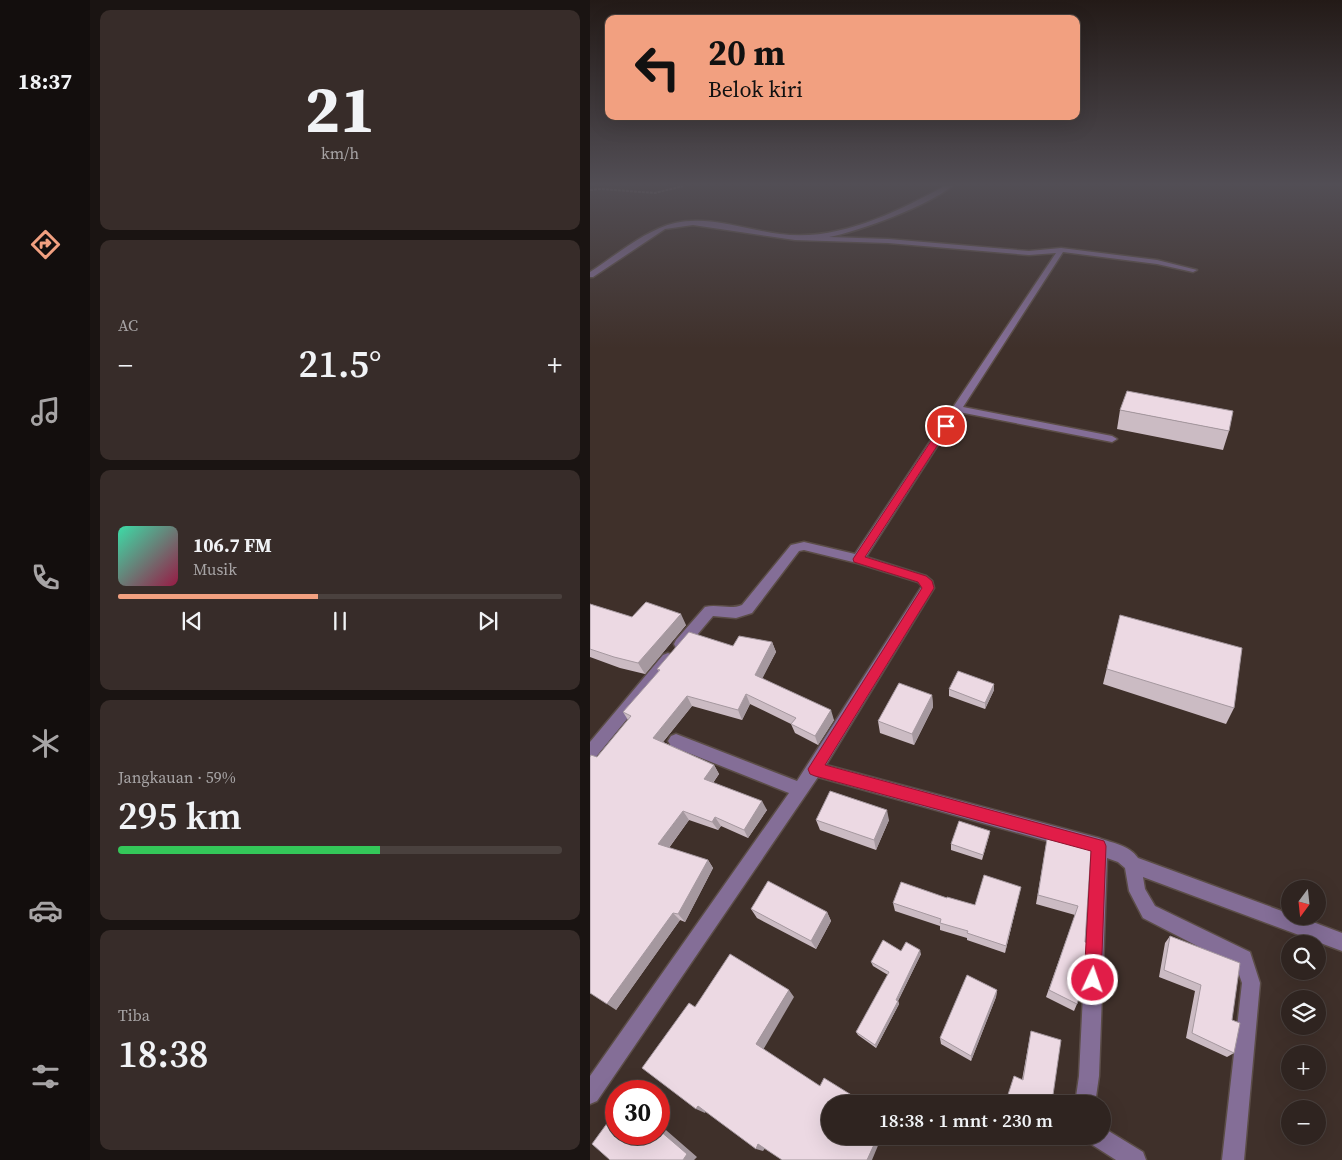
<!DOCTYPE html>
<html lang="id">
<head>
<meta charset="utf-8">
<style>
  body { margin:0; font-family:"Source Serif 4",serif; background:#372c29; color:#f1f3f6; height:100vh; display:flex; flex-direction:column; font-size:19px; white-space:nowrap }
  * { box-sizing:border-box; margin:0 }
  p { font-size:16px; color:#a7a4a5 }
  .icon { flex:none; width:28px; height:28px; fill:none; stroke:currentColor; stroke-width:2; stroke-linecap:round; stroke-linejoin:round }
  .map { position:relative; flex:1; overflow:hidden }
  .panel { display:flex; flex-direction:column; gap:10px; padding:10px; background:#1a1412; width:500px }
  .panel>* { flex:none }
  .guide { position:absolute; left:15px; top:15px; width:475px; height:105px; border-radius:10px; box-shadow:0 5px 20px #0002,0 0 0 1px #4a413e; background:#f2a080; color:#111; overflow:hidden }
  .needle { width:32px; rotate:195deg }
  .fabs { position:absolute; left:691px; top:880px; display:grid; gap:10px }
  .fabs a { display:grid; place-items:center; width:45px; height:45px; border-radius:50%; background:#2f2420; box-shadow:0 5px 20px #0002,0 0 0 1px #4a413e; font-size:25px }
  .speed { position:absolute; left:15px; top:1080px; display:flex; gap:10px; font-size:25px; font-weight:700; text-align:center }
  .speed>* { display:grid; place-content:center; width:65px; height:65px; border-radius:50%; background:#2f2420; box-shadow:0 5px 20px #0002,0 0 0 1px #4a413e; line-height:1 }
  .speed .limit { border:8px solid #d22; background:#fff; color:#111 }
  .pin { position:absolute; display:grid; place-items:center; width:42px; height:42px; color:#fff; margin:-21px; border:2px solid #fff; border-radius:50%; box-shadow:0 1px 5px #0007 }
  .me { position:absolute; width:55px; margin:-28px; rotate:3deg; stroke-linejoin:round; filter:drop-shadow(0 0 4px #0008) }
  .turn { display:flex; align-items:center; gap:18px; height:105px; padding:0 20px; font-size:22px }
  .turn .icon { width:65px; height:65px; stroke-width:2.5 }
  .turn b { display:block; font-size:35px; line-height:42px }
  .big { font-size:38px; font-weight:600; line-height:1.1 }
  .panel .tile { flex:1; display:flex; flex-direction:column; justify-content:center; gap:8px; min-width:0; padding:0 18px; border-radius:10px; background:#372c29 }
  .panel .dial { align-items:center; gap:0 }
  .dial b { font-size:65px; line-height:1 }
  .song { display:flex; align-items:center; gap:15px }
  .cover { width:60px; height:60px; border-radius:8px; background:linear-gradient(135deg,hsl(160 70% 55%),hsl(340 70% 35%)) }
  .played { height:5px; border-radius:2px; background:linear-gradient(90deg,#f2a080 45%,#4a413e 45%) }
  .keys { display:flex; justify-content:space-around; direction:ltr }
  .heat { display:flex; justify-content:space-between; align-items:center; font-size:28px; direction:ltr }
  .charge { height:8px; border-radius:4px; background:linear-gradient(90deg,#34c759 59%,#4a413e 0) }
  .trip { position:absolute; left:231px; top:1095px; width:290px; height:50px; border-radius:25px; background:#2f2420; box-shadow:0 5px 20px #0002,0 0 0 1px #4a413e; font-weight:600; line-height:50px; text-align:center }
  main { display:flex; flex:1; min-height:0 }
  .tabs { display:flex; flex-direction:column; width:90px; justify-content:space-around; align-items:center; background:#130e0d; color:#a7a4a5 }
  .tabs .icon { width:35px; height:35px }
  .tabs .active { color:#f2a080 }
  .tabs b { font-size:22px; color:#f1f3f6 }
  .map>svg:first-child { display:block }
  .lines { fill:none; stroke-linecap:round; stroke-linejoin:round }
  .minor-casing { stroke:#5b4d47; stroke-width:3 }
  .path { stroke:#80736e; stroke-width:2; stroke-dasharray:3 1; stroke-linecap:butt }
  .minor { fill:#846e97; fill-rule:evenodd }
  .wall { fill:#cbbbc3 }
  .shaded-wall { fill:#a5989f }
  .building { fill:#ecd9e3; stroke:#a5989f }
  .route { fill:#e11d48; stroke:#92132f }
</style>
</head>
<body>
<main>
<nav class="tabs">
<b>18:37</b>
<svg class="icon active" aria-label="directions" viewBox="0 0 24 24"><path d="M12 3l9 9-9 9-9-9zM9 14v-3h6M13 9l2 2-2 2"/></svg>
<svg class="icon" aria-label="music" viewBox="0 0 24 24"><path d="M9 18V5l10-2v13"/><circle cx="6" cy="18" r="3"/><circle cx="16" cy="16" r="3"/></svg>
<svg class="icon" aria-label="phone" viewBox="0 0 24 24"><path d="M5 4h4l2 5-3 2q2 4 5 5l2-3 5 2v4C11 20 4 13 5 4z"/></svg>
<svg class="icon" aria-label="climate" viewBox="0 0 24 24"><path d="M12 3v18M4 7l16 10M4 17L20 7"/></svg>
<svg class="icon" aria-label="car" viewBox="0 0 24 24"><path d="M5 17H2v-5l4-1 3-4h7l3 4 3 1v5h-3M9 17h6M6 11h13"/><circle cx="7" cy="17" r="2"/><circle cx="17" cy="17" r="2"/></svg>
<svg class="icon" aria-label="filters" viewBox="0 0 24 24"><path d="M4 7h16M4 17h16"/><circle cx="9" cy="7" r="2"/><circle cx="15" cy="17" r="2"/></svg>
</nav>
<section class="panel">
<div class="tile dial"><b>21</b><p>km/h</p></div>
<div class="tile"><p>AC</p>
<div class="heat"><a>−</a><b class="big">21.5°</b><a>+</a></div>
</div>
<div class="tile">
<div class="song"><i class="cover"></i><div><b>106.7 FM</b><p>Musik</p></div></div>
<div class="played"></div>
<div class="keys"><svg class="icon" aria-label="previous" viewBox="0 0 24 24"><path d="M18 5L8 12l10 7zM5 5v14"/></svg><svg class="icon" aria-label="pause" viewBox="0 0 24 24"><path d="M8 5v14M16 5v14"/></svg><svg class="icon" aria-label="next" viewBox="0 0 24 24"><path d="M6 5l10 7-10 7zM19 5v14"/></svg></div>
</div>
<div class="tile"><p>Jangkauan · 59%</p><b class="big">295 km</b><div class="charge"></div></div>
<div class="tile"><p>Tiba</p><b class="big">18:38</b></div>
</section>
<div class="map">
<svg width="752" height="1160" viewBox="0 0 752 1160">
  <rect width="100%" height="100%" fill="#3f302a"/>
  <g class="lines">
    <defs>
      <path id="minor" d="M 355,186 L 362,186 C 338,206 270,231 239,237 L 298,239 L 439,251 L 471,248 L 567,260 L 607,270 L 603,272 L 567,264 L 473,252 L 373,407 L 522,436 L 527,439 L 522,442 L 369,412 L 276,557 L 336,576 L 342,581 L 344,588 L 236,765 L 509,838 C 522,843 539,845 548,858 L 700,914 L 700,916 L 707,916 L 752,933 L 752,951 L 553,877 L 555,889 L 565,906 L 660,952 L 670,983 L 654,1160 L 632,1160 L 652,983 L 646,966 L 553,918 L 539,891 L 535,868 L 528,862 L 517,858 L 509,1076 L 505,1104 L 485,1104 L 489,1076 L 500,853 L 228,777 L 7,1101 L 0,1104 L 0,1076 L 199,793 L 81,746 L 78,741 L 81,736 L 86,734 L 207,781 L 332,586 L 328,582 L 267,563 L 214,550 L 209,551 L 162,613 L 146,618 L 123,616 L 96,648 L 91,649 L 86,648 L 84,644 L 86,640 L 115,607 C 128,604 140,610 152,605 L 201,545 L 214,542 L 265,554 L 466,253 L 439,255 L 298,243 L 205,240 L 103,225 L 75,229 L 3,277 L 0,277 L 0,272 C 25,256 57,229 85,223 C 119,215 156,230 190,234 C 248,242 306,212 355,186 Z
        M 78,653 L 83,655 L 85,659 L 83,663 L 5,758 L 0,760 L 0,742 L 73,655 Z
        M 512,1127 L 553,1152 L 556,1160 L 526,1160 L 501,1144 L 498,1136 L 512,1136 Z"/>
    </defs>
    <!-- minor casing -->
    <use href="#minor" class="minor-casing"/>
    <!-- path -->
    <path class="path" d="M 0,190 L 11,189 L 65,193 L 93,186"/>
    <!-- minor -->
    <use href="#minor" class="minor"/>
  </g>
  <!-- wall -->
  <path class="wall" d="M 530,410 L 639,431 L 633,450 L 527,429 Z
    M 0,604 L 42,617 L 96,625 L 55,674 L 30,668 L 0,657 Z
    M 530,615 L 644,708 L 636,724 L 513,684 Z
    M 182,642 L 186,652 L 172,678 L 244,720 L 228,745 L 205,733 L 201,724 L 160,704 L 152,720 L 102,706 L 73,742 L 124,765 L 129,774 L 123,783 L 177,810 L 158,838 L 131,826 L 128,830 L 99,820 L 79,848 L 118,860 L 123,868 L 95,922 L 90,920 L 26,1010 L 7,757 L 38,720 L 33,712 L 69,671 L 67,669 L 143,646 Z
    M 359,689 L 404,690 L 395,709 L 359,696 Z
    M 342,695 L 343,707 L 324,745 L 290,733 L 288,721 Z
    M 226,820 L 299,820 L 286,850 L 230,830 Z
    M 400,831 L 399,836 L 392,860 L 361,850 L 361,844 Z
    M 457,839 L 501,850 L 487,1004 L 484,1011 L 456,997 L 485,915 L 446,904 Z
    M 431,887 L 415,953 L 377,940 L 377,938 L 350,930 L 350,926 L 305,911 L 303,903 L 357,898 L 385,905 Z
    M 161,909 L 237,912 L 241,921 L 226,949 L 167,918 Z
    M 580,936 L 642,1020 L 644,1053 L 637,1057 L 596,1038 L 605,991 L 569,977 L 575,943 Z
    M 311,951 L 331,954 L 308,1001 L 309,1004 L 286,1048 L 268,1035 L 266,1032 L 298,975 L 283,966 L 281,962 Z
    M 407,990 L 406,997 L 381,1061 L 351,1044 L 350,1038 Z
    M 441,1031 L 463,1095 L 432,1080 L 440,1036 Z
    M 438,1136 L 463,1136 L 461,1144 L 458,1146 Z"/>
  <!-- shaded-wall -->
  <path class="shaded-wall" d="M 91,614 L 96,625 L 55,674 L 48,663 Z
    M 182,642 L 186,652 L 169,685 L 165,675 Z
    M 404,684 L 404,690 L 395,709 L 395,703 Z
    M 156,694 L 160,704 L 152,720 L 148,710 Z
    M 342,695 L 343,707 L 324,745 L 322,734 Z
    M 97,696 L 102,706 L 69,747 L 63,738 Z
    M 241,710 L 244,720 L 228,745 L 225,736 Z
    M 124,765 L 129,774 L 119,788 L 114,779 Z
    M 172,801 L 177,810 L 158,838 L 154,830 Z
    M 297,810 L 299,820 L 286,850 L 284,840 Z
    M 93,811 L 99,820 L 75,853 L 68,844 Z
    M 125,817 L 131,826 L 128,830 L 122,822 Z
    M 118,860 L 123,868 L 95,922 L 88,914 Z
    M 431,887 L 429,895 L 415,953 L 416,946 Z
    M 237,912 L 241,921 L 226,949 L 221,941 Z
    M 83,913 L 90,920 L 26,1010 L 17,1004 Z
    M 330,950 L 331,954 L 308,1001 L 309,1004 L 286,1048 L 285,1045 Z
    M 199,990 L 204,997 L 173,1050 L 166,1044 Z
    M 407,990 L 406,997 L 381,1061 L 381,1056 Z
    M 108,1106 L 117,1110 L 115,1113 L 106,1109 Z
    M 69,1124 L 107,1157 L 104,1160 L 93,1160 L 69,1130 Z
    M 288,1136 L 292,1136 L 282,1160 L 277,1160 Z
    M 168,1144 L 176,1147 L 173,1151 L 166,1149 Z"/>
  <!-- building -->
  <path class="building" d="M 537,391 L 643,411 L 639,431 L 530,410 Z
    M 56,602 L 91,614 L 48,663 L 24,657 L 0,649 L 0,604 L 42,617 Z
    M 530,615 L 652,648 L 644,708 L 517,669 Z
    M 99,632 L 143,646 L 149,636 L 182,642 L 165,675 L 241,710 L 225,736 L 201,724 L 206,718 L 156,694 L 148,710 L 97,696 L 63,738 L 124,765 L 114,779 L 172,801 L 154,830 L 125,817 L 122,822 L 93,811 L 68,844 L 118,860 L 88,914 L 83,913 L 17,1004 L 0,993 L 0,757 L 1,755 L 7,757 L 41,716 L 33,712 L 70,670 L 67,669 Z
    M 368,671 L 404,684 L 395,703 L 359,689 Z
    M 309,683 L 342,695 L 322,734 L 288,721 Z
    M 240,791 L 297,810 L 284,840 L 226,820 Z
    M 369,821 L 400,831 L 393,855 L 361,844 Z
    M 457,839 L 501,850 L 495,942 L 497,943 L 495,978 L 487,1004 L 459,990 L 488,906 L 448,895 Z
    M 394,875 L 431,887 L 416,946 L 377,933 L 378,931 L 350,923 L 351,919 L 303,903 L 311,882 L 357,898 L 357,897 L 385,905 Z
    M 178,881 L 237,912 L 221,941 L 161,909 Z
    M 580,936 L 650,963 L 642,1020 L 650,1023 L 644,1053 L 602,1033 L 611,985 L 574,970 Z
    M 293,940 L 311,951 L 316,942 L 330,950 L 306,1000 L 308,1001 L 285,1045 L 266,1032 L 299,972 L 281,962 Z
    M 140,954 L 199,990 L 166,1044 L 230,1086 L 234,1078 L 276,1104 L 240,1104 L 240,1136 L 288,1136 L 277,1160 L 192,1160 L 168,1144 L 166,1149 L 108,1106 L 106,1109 L 52,1068 L 99,1003 L 105,1007 Z
    M 377,975 L 407,990 L 381,1056 L 350,1038 Z
    M 441,1031 L 471,1040 L 463,1095 L 472,1099 L 471,1104 L 415,1104 L 424,1076 L 433,1080 Z
    M 26,1111 L 26,1134 L 69,1134 L 69,1130 L 97,1154 L 93,1160 L 20,1160 L 2,1144 Z
    M 445,1136 L 463,1136 L 461,1144 Z"/>
  <!-- sky -->
  <linearGradient id="sky" x2="0" y2="1"><stop stop-color="#231a17"/><stop offset="0.53" stop-color="#524e55"/><stop offset="1" stop-color="#524e55" stop-opacity="0"/></linearGradient>
  <rect width="752" height="348" fill="url(#sky)"/>
  <!-- route -->
  <path class="route" d="M 356,423 L 360,426 L 275,557 L 336,576 L 342,581 L 344,588 L 235,765 L 514,841 L 516,846 L 511,980 L 509,986 L 503,989 L 497,986 L 494,980 L 501,851 L 225,776 L 220,774 L 218,769 L 332,588 L 328,582 L 264,562 L 263,559 L 351,426 Z"/>
</svg>
<div class="fabs">
<a><svg class="needle" viewBox="-14 -14 28 28"><path d="M0-13l5 13h-10z" fill="#e53935"/><path d="M0 13l5-13h-10z" fill="#a7a4a5"/></svg></a>
<a><svg class="icon" aria-label="search" viewBox="0 0 24 24"><circle cx="10" cy="10" r="6"/><path d="M15 15l6 6"/></svg></a>
<a><svg class="icon" aria-label="layers" viewBox="0 0 24 24"><path d="M12 4l9 5-9 5-9-5zM3 14l9 5 9-5"/></svg></a>
<a>+</a>
<a>−</a>
</div>
<div class="speed"><div class="limit">30</div></div>
<div class="pin" style="left:356px;top:426px;background:#d93025"><svg class="icon" aria-label="arrive" viewBox="0 0 24 24"><path d="M6 21V4h12l-3 4 3 4H6"/></svg></div>
<svg class="me" style="left:503px;top:980px" viewBox="-20 -20 40 40"><circle r="17" fill="#e11d48" stroke="#fff" stroke-width="3"/><path d="M0-11L8 9 0 5-8 9z" fill="#fff"/></svg>
<div class="trip">18:38 · 1 mnt · 230 m</div>
<div class="guide">
<div class="turn"><svg class="icon" aria-label="left" viewBox="0 0 24 24"><path d="M17 20v-9H6M10 6l-5 5 5 5"/></svg><div><b>20 m</b>Belok kiri</div></div>
</div>
</div>
</main>
</body>
</html>
